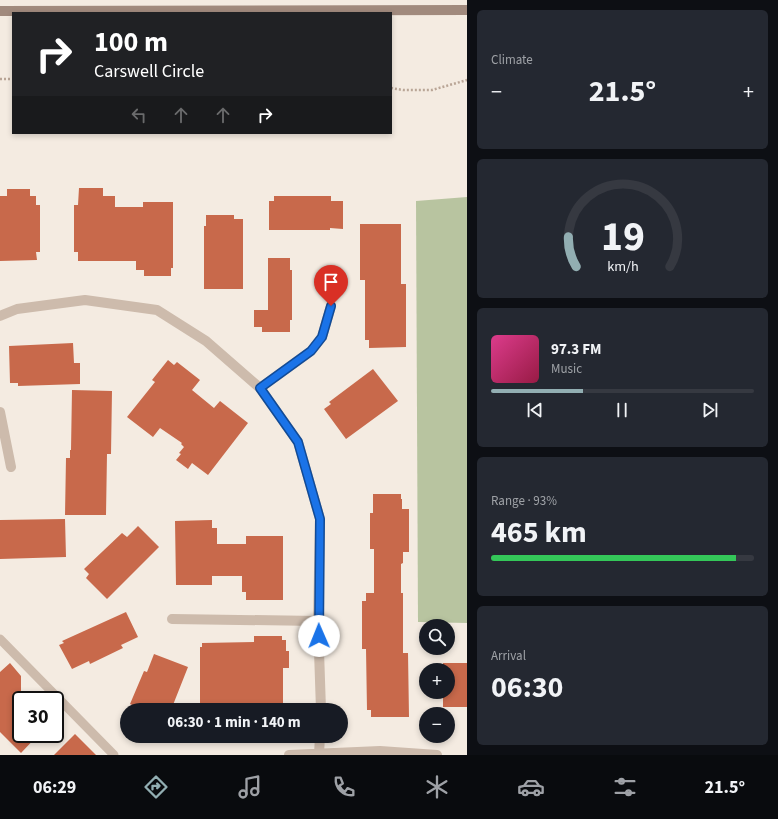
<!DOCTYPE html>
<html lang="en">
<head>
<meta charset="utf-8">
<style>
  body { margin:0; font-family:"Source Sans 3",sans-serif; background:#242831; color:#f1f3f6; height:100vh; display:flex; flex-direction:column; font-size:15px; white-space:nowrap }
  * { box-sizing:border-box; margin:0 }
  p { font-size:13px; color:#9ea1a6 }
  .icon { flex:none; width:22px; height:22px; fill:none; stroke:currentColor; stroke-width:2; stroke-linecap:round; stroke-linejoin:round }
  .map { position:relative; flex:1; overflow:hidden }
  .details { display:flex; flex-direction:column; gap:10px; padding:10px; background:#0d0f14; width:311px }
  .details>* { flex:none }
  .top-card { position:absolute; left:12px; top:12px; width:380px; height:122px; border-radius:0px; box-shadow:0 2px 6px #0003; background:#202124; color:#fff; overflow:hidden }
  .tools { position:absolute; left:419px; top:619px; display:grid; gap:8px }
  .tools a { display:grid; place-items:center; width:36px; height:36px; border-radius:50%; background:#171b24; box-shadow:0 2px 6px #0003; font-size:20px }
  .speed { position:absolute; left:12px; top:691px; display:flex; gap:8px; font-size:20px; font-weight:700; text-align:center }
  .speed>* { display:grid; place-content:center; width:52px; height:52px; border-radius:50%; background:#171b24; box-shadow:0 2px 6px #0003; line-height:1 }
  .speed .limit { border:2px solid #111; border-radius:6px; background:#fff; color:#111 }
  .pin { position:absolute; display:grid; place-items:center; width:34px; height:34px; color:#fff; margin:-41px -17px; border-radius:50% 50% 50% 0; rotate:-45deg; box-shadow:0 0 4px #0007 }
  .pin .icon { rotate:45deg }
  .me { position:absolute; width:44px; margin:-22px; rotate:359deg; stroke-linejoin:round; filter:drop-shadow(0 0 3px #0008) }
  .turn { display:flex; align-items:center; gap:14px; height:84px; padding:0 16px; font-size:18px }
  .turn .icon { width:52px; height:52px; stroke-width:2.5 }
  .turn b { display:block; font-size:28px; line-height:34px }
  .lanes { display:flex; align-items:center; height:38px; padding:0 16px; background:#0003; justify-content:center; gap:20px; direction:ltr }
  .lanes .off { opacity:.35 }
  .big { font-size:30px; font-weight:700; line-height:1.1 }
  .details .tile { flex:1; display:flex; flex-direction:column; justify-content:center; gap:6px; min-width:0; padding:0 14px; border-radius:6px; background:#242831 }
  .details .dial { align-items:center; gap:0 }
  .dial svg { height:104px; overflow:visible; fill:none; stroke:#363941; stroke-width:7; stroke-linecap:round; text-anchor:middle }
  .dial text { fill:#f1f3f6; stroke:none }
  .song { display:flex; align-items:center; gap:12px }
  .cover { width:48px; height:48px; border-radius:6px; background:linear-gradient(135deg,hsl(330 70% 55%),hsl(340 70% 35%)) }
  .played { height:4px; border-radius:2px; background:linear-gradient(90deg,#92aeb2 35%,#363941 35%) }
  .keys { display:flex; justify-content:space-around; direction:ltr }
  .heat { display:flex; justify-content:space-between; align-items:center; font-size:22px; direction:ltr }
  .charge { height:6px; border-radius:3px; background:linear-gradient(90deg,#34c759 93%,#363941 0) }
  .trip { position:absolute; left:120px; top:703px; width:228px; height:40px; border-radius:20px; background:#171b24; box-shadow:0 2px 6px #0003; font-weight:700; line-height:40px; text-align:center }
  .tabs { display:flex; height:64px; justify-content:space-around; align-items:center; background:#090b0e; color:#9ea1a6 }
  .tabs .icon { width:28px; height:28px }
  .tabs .active { color:#92aeb2 }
  .tabs b { font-size:18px; color:#f1f3f6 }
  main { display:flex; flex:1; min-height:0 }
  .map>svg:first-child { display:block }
  .green { fill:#b8c4a0 }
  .building { fill:#c8694b }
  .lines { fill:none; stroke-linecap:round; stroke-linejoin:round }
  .path { stroke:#b9a596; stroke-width:2.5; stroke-dasharray:2 2; stroke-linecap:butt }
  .lane { stroke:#cdbbac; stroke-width:9 }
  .street { stroke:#cdbbac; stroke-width:10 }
  .secondary { stroke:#a18a7d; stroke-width:10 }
  .route-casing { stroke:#114b97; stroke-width:10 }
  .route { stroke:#1a73e8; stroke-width:7 }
</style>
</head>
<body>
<main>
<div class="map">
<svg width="467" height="755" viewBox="0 0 467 755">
  <rect width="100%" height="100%" fill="#f4ebe1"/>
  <!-- green -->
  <path class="green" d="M 467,197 L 467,623 L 418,622 L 416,201 Z"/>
  <!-- building -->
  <path class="building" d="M 79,188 L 103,188 L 103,196 L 115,196 L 115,207 L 143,207 L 143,202 L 173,202 L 173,268 L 171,268 L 171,276 L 144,276 L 144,270 L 136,270 L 136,261 L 78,261 L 78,252 L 74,252 L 74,205 L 78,205 Z
    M 7,189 L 30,189 L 30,196 L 36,196 L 36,205 L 40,205 L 40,252 L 36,252 L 37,260 L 0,261 L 0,196 L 7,196 Z
    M 274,196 L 331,196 L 331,201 L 343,201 L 343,229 L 330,228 L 330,230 L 269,230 L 269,201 L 274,201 Z
    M 206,215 L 234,215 L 234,219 L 243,219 L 243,289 L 204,289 L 204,226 L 206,226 Z
    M 360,224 L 401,224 L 401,284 L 406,284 L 406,347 L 369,348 L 369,340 L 365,340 L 365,280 L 360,280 Z
    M 268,258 L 290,258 L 290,270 L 292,270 L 292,320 L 290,320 L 290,332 L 262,332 L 262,327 L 254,327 L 254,310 L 268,310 Z
    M 73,343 L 74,363 L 80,363 L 80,384 L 18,386 L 18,383 L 10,383 L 9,346 Z
    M 168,360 L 174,365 L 177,362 L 200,380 L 192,390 L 214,408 L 220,401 L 248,423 L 208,475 L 192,463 L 188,469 L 176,460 L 181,454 L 179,453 L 184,447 L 181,444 L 182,443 L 160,428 L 153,437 L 127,417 L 155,382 L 152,380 Z
    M 373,369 L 398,401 L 346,439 L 324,409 L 331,404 L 329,402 Z
    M 72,390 L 112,391 L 111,454 L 107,454 L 106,515 L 65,515 L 66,458 L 70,458 L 70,450 L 71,450 Z
    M 373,494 L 401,494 L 401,499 L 402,499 L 402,509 L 409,509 L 409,552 L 403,552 L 403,563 L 401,564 L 401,593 L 403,593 L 403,653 L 408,653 L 409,717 L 371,717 L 371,710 L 367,710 L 366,649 L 362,649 L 362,601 L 366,601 L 366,593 L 374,593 L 374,549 L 370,549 L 370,513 L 373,513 Z
    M 65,519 L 66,557 L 0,559 L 0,520 Z
    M 212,520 L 212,528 L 217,528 L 217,544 L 246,544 L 246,536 L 283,536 L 283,600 L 246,600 L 246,592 L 242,592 L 242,576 L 212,576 L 212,585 L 176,585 L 175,521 Z
    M 138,526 L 159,547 L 107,599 L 86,578 L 89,574 L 84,569 L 122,533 L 127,537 Z
    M 126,612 L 138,637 L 121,645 L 123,648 L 90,664 L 89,661 L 72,669 L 59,645 L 64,643 L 62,641 Z
    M 254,636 L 282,636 L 282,640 L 286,640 L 286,651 L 289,651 L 289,668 L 283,668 L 283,710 L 200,710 L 200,647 L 202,647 L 202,643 L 254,642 Z
    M 154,654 L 188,667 L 171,710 L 133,710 L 134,706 L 130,704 L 144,671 L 147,672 Z
    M 10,663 L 21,676 L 21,734 L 39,734 L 21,753 L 0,732 L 0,672 Z
    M 443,663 L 467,663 L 467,707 L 443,707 L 443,692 L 448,692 L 448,670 L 443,670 Z
    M 75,734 L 96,755 L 54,755 Z"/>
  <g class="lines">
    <!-- path -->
    <path class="path" d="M 0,79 L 13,79
      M 391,88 L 403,90 L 432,90 L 467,80"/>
    <!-- lane -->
    <path class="lane" d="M 0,639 L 114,755"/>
    <!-- street -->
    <path class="street" d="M 0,316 L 17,309 L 85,300 L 157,310 L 206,341 L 260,388 L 298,442 L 320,519 L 318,621 L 321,710
      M 260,388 L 311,351 L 322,337 L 331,306
      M 0,412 L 11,467
      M 172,619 L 318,621
      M 319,754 L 320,736
      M 289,755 L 380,751 L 437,755"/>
    <!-- secondary -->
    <path class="secondary" d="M 0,11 L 467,10"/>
  </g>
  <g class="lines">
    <defs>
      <path id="route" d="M 319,636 L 320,519 L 298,442 L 260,388 L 311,351 L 322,337 L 331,306"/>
    </defs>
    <!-- route casing -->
    <use href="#route" class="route-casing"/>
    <!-- route -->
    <use href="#route" class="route"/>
  </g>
</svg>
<div class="tools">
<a><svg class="icon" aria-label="search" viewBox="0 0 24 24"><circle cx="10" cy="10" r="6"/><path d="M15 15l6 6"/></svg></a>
<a>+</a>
<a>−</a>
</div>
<div class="speed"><div class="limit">30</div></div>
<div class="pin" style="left:331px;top:306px;background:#d93025"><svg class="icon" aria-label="arrive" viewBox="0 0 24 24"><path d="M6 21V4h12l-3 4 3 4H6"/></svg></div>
<svg class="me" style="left:319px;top:636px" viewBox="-20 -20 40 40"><circle r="19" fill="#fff"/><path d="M0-13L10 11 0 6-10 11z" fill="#1a73e8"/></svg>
<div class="trip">06:30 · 1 min · 140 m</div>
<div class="top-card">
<div class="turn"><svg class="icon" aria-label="right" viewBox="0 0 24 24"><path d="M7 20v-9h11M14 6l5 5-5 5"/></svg><div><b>100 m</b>Carswell Circle</div></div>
<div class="lanes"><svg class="icon off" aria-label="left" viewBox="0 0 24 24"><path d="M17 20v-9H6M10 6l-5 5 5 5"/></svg><svg class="icon off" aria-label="ahead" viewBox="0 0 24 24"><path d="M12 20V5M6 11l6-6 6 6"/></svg><svg class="icon off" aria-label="ahead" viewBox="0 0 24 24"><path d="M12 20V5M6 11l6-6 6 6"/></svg><svg class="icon" aria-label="right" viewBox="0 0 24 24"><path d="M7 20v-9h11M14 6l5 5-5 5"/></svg></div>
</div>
</div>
<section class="details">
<div class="tile"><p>Climate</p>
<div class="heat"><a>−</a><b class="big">21.5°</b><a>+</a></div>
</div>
<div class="tile dial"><svg viewBox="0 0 100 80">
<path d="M14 69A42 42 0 1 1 86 69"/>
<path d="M14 69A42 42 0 0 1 8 46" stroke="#92aeb2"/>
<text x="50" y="56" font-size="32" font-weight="700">19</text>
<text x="50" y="72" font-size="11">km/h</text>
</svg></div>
<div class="tile">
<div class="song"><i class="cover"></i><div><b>97.3 FM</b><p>Music</p></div></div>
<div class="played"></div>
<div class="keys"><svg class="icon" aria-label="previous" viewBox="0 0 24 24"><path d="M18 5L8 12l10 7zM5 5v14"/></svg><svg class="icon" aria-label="pause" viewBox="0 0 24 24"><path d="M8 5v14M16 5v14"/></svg><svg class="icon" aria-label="next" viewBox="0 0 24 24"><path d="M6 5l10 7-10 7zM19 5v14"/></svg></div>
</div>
<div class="tile"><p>Range · 93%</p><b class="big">465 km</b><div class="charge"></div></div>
<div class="tile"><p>Arrival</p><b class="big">06:30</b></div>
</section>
</main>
<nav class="tabs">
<b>06:29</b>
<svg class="icon active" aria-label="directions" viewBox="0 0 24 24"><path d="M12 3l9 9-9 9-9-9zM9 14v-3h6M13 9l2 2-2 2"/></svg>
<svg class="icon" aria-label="music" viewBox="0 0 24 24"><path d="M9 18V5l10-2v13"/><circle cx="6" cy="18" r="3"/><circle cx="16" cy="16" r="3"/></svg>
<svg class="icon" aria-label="phone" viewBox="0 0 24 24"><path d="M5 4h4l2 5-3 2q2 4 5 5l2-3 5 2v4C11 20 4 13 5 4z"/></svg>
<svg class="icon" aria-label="climate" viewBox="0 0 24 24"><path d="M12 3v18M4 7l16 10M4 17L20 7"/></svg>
<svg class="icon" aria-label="car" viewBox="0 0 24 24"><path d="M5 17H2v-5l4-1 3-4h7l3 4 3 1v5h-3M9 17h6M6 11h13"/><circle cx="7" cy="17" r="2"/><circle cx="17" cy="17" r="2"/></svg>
<svg class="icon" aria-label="filters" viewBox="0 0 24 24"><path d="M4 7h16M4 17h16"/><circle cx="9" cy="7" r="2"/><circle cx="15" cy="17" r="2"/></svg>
<b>21.5°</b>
</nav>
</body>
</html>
